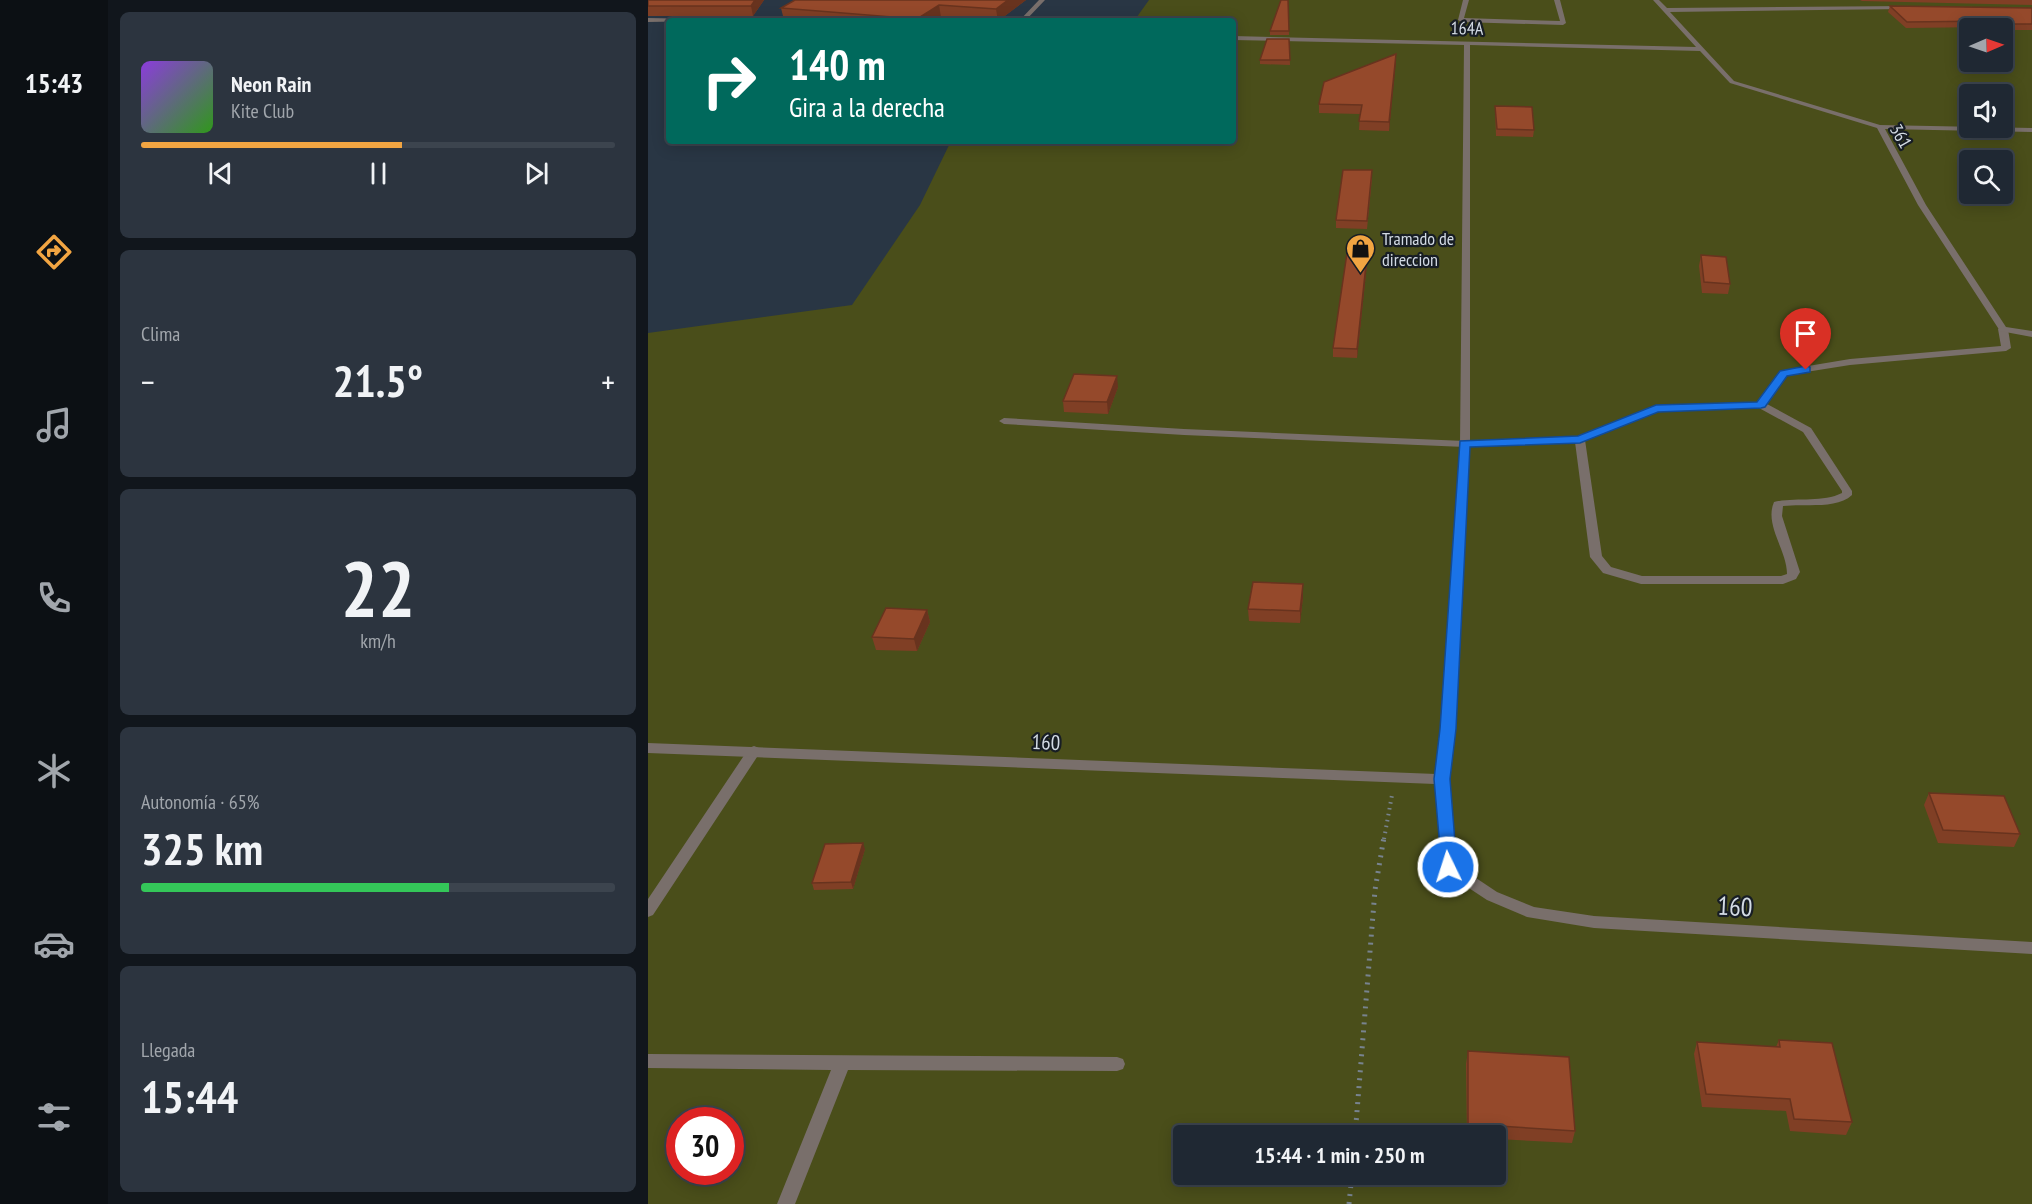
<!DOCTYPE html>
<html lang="es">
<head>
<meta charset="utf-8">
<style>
  body { margin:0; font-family:"PT Sans Narrow",sans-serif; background:#2c343f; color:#f1f3f6; height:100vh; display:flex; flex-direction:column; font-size:22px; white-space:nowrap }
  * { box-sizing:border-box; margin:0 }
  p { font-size:20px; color:#a1a6ac }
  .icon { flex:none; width:33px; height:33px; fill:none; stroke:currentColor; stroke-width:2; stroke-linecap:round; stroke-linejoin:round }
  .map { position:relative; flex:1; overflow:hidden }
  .sheet { display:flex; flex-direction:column; gap:12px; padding:12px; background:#11161c; width:540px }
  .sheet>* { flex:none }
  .hud { position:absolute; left:18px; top:18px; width:570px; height:126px; border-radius:6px; box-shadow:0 3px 15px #0003,0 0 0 2px #3c444e; background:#00695c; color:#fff; overflow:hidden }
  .needle { width:39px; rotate:88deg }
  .tools { position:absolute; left:1311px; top:18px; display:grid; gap:12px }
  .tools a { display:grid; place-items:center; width:54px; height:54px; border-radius:6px; background:#1f2833; box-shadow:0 3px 15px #0003,0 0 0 2px #3c444e; font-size:30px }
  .speed { position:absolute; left:18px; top:1107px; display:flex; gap:12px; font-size:30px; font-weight:700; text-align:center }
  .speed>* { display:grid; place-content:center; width:78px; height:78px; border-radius:50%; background:#1f2833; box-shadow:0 3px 15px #0003,0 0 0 2px #3c444e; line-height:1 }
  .speed .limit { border:9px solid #d22; background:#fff; color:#111 }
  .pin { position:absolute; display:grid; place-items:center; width:51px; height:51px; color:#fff; margin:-62px -26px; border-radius:50% 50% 50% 0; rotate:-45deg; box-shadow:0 0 6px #0007 }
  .pin .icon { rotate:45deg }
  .me { position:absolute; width:66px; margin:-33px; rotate:356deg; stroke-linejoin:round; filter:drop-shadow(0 0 4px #0008) }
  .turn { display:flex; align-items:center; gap:21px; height:126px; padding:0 24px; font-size:27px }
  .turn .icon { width:78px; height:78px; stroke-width:2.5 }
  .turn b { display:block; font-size:42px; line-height:51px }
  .big { font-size:45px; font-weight:800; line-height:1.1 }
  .sheet .card { flex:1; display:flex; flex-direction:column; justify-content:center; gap:9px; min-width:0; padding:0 21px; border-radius:9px; background:#2c343f }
  .sheet .dial { align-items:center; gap:0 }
  .dial b { font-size:78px; line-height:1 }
  .song { display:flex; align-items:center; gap:18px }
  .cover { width:72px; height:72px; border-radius:9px; background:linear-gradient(135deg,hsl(270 70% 55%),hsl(110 70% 35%)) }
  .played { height:6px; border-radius:3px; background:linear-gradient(90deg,#f2a542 55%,#3c444e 55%) }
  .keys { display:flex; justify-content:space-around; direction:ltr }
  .heat { display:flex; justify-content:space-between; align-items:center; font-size:33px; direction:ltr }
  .charge { height:9px; border-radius:4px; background:linear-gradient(90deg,#34c759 65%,#3c444e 0) }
  .trip { position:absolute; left:525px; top:1125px; width:333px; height:60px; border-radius:6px; background:#1f2833; box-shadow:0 3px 15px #0003,0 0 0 2px #3c444e; font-weight:800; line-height:60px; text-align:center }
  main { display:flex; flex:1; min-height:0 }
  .tab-bar { display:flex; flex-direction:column; width:108px; justify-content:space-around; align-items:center; background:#0c1014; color:#a1a6ac }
  .tab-bar .icon { width:42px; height:42px }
  .tab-bar .selected { color:#f2a542 }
  .tab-bar b { font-size:27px; color:#f1f3f6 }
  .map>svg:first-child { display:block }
  .green { fill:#4a4e1a; fill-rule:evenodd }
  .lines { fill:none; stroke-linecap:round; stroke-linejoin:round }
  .path-far2 { stroke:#78838f; stroke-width:2; stroke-dasharray:1 2; stroke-linecap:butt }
  .path-far1 { stroke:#78838f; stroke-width:4; stroke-dasharray:1.5 4.5; stroke-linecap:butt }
  .path { stroke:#78838f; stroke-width:5; stroke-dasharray:2 6; stroke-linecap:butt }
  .lane { fill:#796f6b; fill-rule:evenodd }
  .street { fill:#796f6b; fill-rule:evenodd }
  .wall { fill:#803f25 }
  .shaded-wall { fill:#68331e }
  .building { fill:#95492b; stroke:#68331e; stroke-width:1.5 }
  .route { fill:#1a73e8; stroke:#114b97; stroke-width:1.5 }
  .labels { text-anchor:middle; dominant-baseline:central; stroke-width:4.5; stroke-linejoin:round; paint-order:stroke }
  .far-street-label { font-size:18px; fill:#d3dbe4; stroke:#171d24 }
  .far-poi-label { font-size:18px; fill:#d3dbe4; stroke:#171d24; text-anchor:start }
  .street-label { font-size:21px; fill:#d3dbe4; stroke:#171d24 }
  .near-street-label { font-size:26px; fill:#d3dbe4; stroke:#171d24 }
</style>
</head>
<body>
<main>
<nav class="tab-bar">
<b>15:43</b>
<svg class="icon selected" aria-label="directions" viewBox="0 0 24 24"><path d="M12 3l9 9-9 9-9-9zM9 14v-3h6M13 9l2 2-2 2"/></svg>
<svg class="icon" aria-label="music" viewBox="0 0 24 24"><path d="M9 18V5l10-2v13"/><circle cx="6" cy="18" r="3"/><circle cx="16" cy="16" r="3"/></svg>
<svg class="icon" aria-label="phone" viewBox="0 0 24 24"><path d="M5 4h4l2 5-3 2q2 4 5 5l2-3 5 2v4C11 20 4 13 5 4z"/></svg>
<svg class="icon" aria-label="climate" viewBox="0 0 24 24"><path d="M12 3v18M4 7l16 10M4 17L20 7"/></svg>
<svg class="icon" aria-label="car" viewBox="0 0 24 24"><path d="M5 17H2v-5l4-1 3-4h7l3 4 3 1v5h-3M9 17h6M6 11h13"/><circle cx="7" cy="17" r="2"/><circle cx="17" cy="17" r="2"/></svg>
<svg class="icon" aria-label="filters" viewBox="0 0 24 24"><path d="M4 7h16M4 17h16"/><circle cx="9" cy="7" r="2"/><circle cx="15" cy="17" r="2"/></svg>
</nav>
<section class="sheet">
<div class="card">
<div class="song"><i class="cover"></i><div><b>Neon Rain</b><p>Kite Club</p></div></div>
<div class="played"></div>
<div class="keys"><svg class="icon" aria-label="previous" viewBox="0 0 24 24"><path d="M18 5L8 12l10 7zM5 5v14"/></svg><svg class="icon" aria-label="pause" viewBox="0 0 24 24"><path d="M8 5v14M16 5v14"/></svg><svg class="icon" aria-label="next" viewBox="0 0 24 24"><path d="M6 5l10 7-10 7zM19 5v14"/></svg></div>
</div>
<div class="card"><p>Clima</p>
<div class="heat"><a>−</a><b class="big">21.5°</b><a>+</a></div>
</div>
<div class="card dial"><b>22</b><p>km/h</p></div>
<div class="card"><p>Autonomía · 65%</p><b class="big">325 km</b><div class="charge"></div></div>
<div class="card"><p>Llegada</p><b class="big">15:44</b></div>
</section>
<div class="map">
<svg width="1384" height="1204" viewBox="0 0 1384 1204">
  <rect width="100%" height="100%" fill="#293644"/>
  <!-- green -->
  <path class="green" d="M 501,0 L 1384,0 L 1384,1204 L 0,1204 L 0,333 L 204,305 L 272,205 L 303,141 L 585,141 L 585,21 L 486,21 ZM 1322,28 L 1354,28 L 1354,62 L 1322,62 ZM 1322,94 L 1354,94 L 1354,128 L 1322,128 ZM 1322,160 L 1354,160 L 1354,194 L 1322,194 ZM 32,1120 L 82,1120 L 82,1172 L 32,1172 ZM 536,1136 L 848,1136 L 848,1174 L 536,1174 Z"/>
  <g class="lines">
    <!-- path-far2 -->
    <path class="path-far2" d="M 83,17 L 87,21"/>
    <!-- path-far1 -->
    <path class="path-far1" d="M 736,839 L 744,795"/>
    <!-- path -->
    <path class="path" d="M 707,1136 L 727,890 L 736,837
      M 701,1204 L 704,1174"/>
    <!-- lane -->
    <path class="lane" d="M 815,0 L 821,0 L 816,18 L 912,21 L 906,0 L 912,0 L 918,23 L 915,25 L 813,22 L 810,20 Z
      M 0,18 L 54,19 L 57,21 L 0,22 Z
      M 1355,326 L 1360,329 L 1363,348 L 1358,351 L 1202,365 L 1139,375 L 1119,404 L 1163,428 L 1204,491 L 1204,495 C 1188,510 1156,503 1135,506 L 1134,516 L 1152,572 L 1148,579 L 1135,584 L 993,584 L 955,573 L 942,557 L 927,442 L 817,447 L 536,435 L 356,424 L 351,421 L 356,418 L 536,429 L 817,441 L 930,436 L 1008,406 L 1110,402 L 1133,371 L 1136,370 L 1202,359 L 1353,346 L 1350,329 ZM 1111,408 L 1155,432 L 1194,491 L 1194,493 C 1174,503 1147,497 1126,502 C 1116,525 1139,550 1139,574 L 1133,576 L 994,576 L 963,567 L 954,556 L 937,440 L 1009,412 Z
      M 106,746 L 111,748 L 113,751 L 111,754 L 5,915 L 0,917 L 0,899 L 101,748 Z
      M 0,1054 L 469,1057 L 475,1059 L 477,1064 L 475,1069 L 469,1071 L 200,1070 L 147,1204 L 129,1204 L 183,1070 L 0,1068 Z"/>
    <!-- street -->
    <path class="street" d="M 391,0 L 397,0 L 377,21 L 371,21 Z
      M 1005,0 L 1011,0 L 1019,8 L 1259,6 L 1257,9 L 1022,12 L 1086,81 L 1232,125 L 1384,128 L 1384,132 L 1237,129 L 1278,205 L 1358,327 L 1384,331 L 1384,337 L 1352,331 L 1270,205 L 1229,128 L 1082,83 L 1052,51 L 822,45 L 822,444 L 807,729 L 801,779 L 807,864 L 849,892 L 886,907 L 946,916 L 1384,942 L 1384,954 L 946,928 L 879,917 L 839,900 L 795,871 L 793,867 L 787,784 L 0,753 L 0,743 L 788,774 L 793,729 L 812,444 L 816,45 L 585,40 L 585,36 L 1048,47 Z"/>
  </g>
  <!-- wall -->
  <path class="wall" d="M 0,0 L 116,0 L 105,16 L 0,16 Z
    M 378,0 L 350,21 L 293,17 L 286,21 L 153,21 L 136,20 L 133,8 Z
    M 640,0 L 641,35 L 622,35 L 622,31 Z
    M 1212,0 L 1384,0 L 1384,5 L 1214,1 Z
    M 1242,6 L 1384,8 L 1384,30 L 1354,30 L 1354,28 L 1341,28 L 1339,27 L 1258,28 L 1240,12 Z
    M 641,39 L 642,65 L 612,64 L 612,60 Z
    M 748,54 L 741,131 L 711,130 L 712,114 L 671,113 L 671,104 Z
    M 847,106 L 886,130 L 885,137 L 848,136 Z
    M 724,178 L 719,229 L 688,228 L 688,220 Z
    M 1053,255 L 1082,284 L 1080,294 L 1054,293 L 1051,266 Z
    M 719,264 L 709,358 L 685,357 L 685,348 Z
    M 470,387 L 460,414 L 416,412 L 415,401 Z
    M 655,584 L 655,597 L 652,623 L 601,621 L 600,609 Z
    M 279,610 L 282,622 L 269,651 L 228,650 L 224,637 Z
    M 1281,793 L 1372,834 L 1366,847 L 1290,843 L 1276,805 Z
    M 217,849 L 205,889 L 166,890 L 164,883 Z
    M 1131,1040 L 1204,1122 L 1198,1135 L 1142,1131 L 1138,1111 L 1054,1107 L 1046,1054 L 1049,1042 L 1128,1047 Z
    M 820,1051 L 927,1131 L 924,1143 L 848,1139 L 848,1136 L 819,1136 L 818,1064 Z"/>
  <!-- shaded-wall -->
  <path class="shaded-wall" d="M 107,0 L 116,0 L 105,16 L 103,6 Z
    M 360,0 L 378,0 L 350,21 L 348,9 Z
    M 291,5 L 293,17 L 286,21 L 270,21 L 269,19 Z
    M 748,54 L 748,62 L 741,131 L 741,122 Z
    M 719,255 L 719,264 L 709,358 L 709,349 Z
    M 469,376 L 470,387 L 460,414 L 459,402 Z
    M 655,584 L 655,597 L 652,623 L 652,611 Z
    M 279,610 L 282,622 L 269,651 L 266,639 Z
    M 215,843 L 217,849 L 205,889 L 203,882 Z"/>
  <!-- building -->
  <path class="building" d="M 0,0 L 107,0 L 103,6 L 0,6 Z
    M 147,0 L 360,0 L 348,9 L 291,5 L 269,19 L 133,8 Z
    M 633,0 L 640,0 L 641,31 L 622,31 Z
    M 1242,6 L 1384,8 L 1384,24 L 1345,24 L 1341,21 L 1259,22 Z
    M 619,39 L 641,39 L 642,60 L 612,60 Z
    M 748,54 L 741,122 L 711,121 L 714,105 L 671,104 L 676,82 Z
    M 847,106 L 884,107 L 886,130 L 849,129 Z
    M 695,170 L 724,170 L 719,221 L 688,220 Z
    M 699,253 L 719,255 L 709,349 L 685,348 Z
    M 1053,255 L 1078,257 L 1082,284 L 1056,282 Z
    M 426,374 L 469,376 L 459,402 L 415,401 Z
    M 605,582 L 655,584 L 652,611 L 600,609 Z
    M 238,608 L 279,610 L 266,639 L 224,637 Z
    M 1281,793 L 1356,796 L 1372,834 L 1295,830 Z
    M 215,843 L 203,882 L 164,883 L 177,844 Z
    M 1131,1040 L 1184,1043 L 1204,1122 L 1146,1119 L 1142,1099 L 1058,1094 L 1049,1042 L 1132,1047 Z
    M 820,1051 L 921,1057 L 927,1131 L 820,1124 Z"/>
  <!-- route -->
  <path class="route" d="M 1158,366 L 1162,367 L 1162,372 L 1139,376 L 1117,407 L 1113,408 L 1010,412 L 932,443 L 822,447 L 808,729 L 802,779 L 809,867 L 806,871 L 794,871 L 786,779 L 792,729 L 812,441 L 930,436 L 1008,405 L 1109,402 L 1132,371 Z"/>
  <!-- icons -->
  <defs>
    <symbol id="shop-pin" viewBox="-11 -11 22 30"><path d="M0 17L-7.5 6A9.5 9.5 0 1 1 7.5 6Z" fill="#f2a542" stroke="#171d24"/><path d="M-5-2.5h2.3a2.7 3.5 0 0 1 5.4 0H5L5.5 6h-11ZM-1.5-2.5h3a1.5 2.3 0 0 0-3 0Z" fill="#111"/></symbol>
  </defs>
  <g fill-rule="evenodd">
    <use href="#shop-pin" x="696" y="232" width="33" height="45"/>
  </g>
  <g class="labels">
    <!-- far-street labels -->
    <g class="far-street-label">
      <text transform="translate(819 28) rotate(1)">164A</text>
      <text transform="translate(1253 136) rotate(60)">361</text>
    </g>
    <!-- far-poi labels -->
    <g class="far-poi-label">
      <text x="734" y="238">Tramado de<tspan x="734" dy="21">direccion</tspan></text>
    </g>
    <!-- street labels -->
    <g class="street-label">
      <text transform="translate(398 742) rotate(2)">160</text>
    </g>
    <!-- near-street labels -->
    <g class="near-street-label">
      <text transform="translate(1087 906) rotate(3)">160</text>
    </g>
  </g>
</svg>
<div class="tools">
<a><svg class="needle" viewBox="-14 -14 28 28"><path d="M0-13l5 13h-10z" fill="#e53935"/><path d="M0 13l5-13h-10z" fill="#a1a6ac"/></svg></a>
<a><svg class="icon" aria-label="sound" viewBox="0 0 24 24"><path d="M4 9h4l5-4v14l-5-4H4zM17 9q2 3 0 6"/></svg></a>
<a><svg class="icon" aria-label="search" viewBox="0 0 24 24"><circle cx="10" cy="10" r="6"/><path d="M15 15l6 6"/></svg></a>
</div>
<div class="speed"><div class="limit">30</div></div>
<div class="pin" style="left:1158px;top:370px;background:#d93025"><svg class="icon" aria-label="arrive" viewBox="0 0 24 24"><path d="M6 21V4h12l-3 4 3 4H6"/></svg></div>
<svg class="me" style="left:800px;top:867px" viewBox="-20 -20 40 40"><circle r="17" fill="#1a73e8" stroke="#fff" stroke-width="3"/><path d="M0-11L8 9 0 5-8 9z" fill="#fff"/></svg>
<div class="trip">15:44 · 1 min · 250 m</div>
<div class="hud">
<div class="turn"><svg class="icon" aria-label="right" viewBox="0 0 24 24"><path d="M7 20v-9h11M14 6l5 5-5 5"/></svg><div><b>140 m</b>Gira a la derecha</div></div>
</div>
</div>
</main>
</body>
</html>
